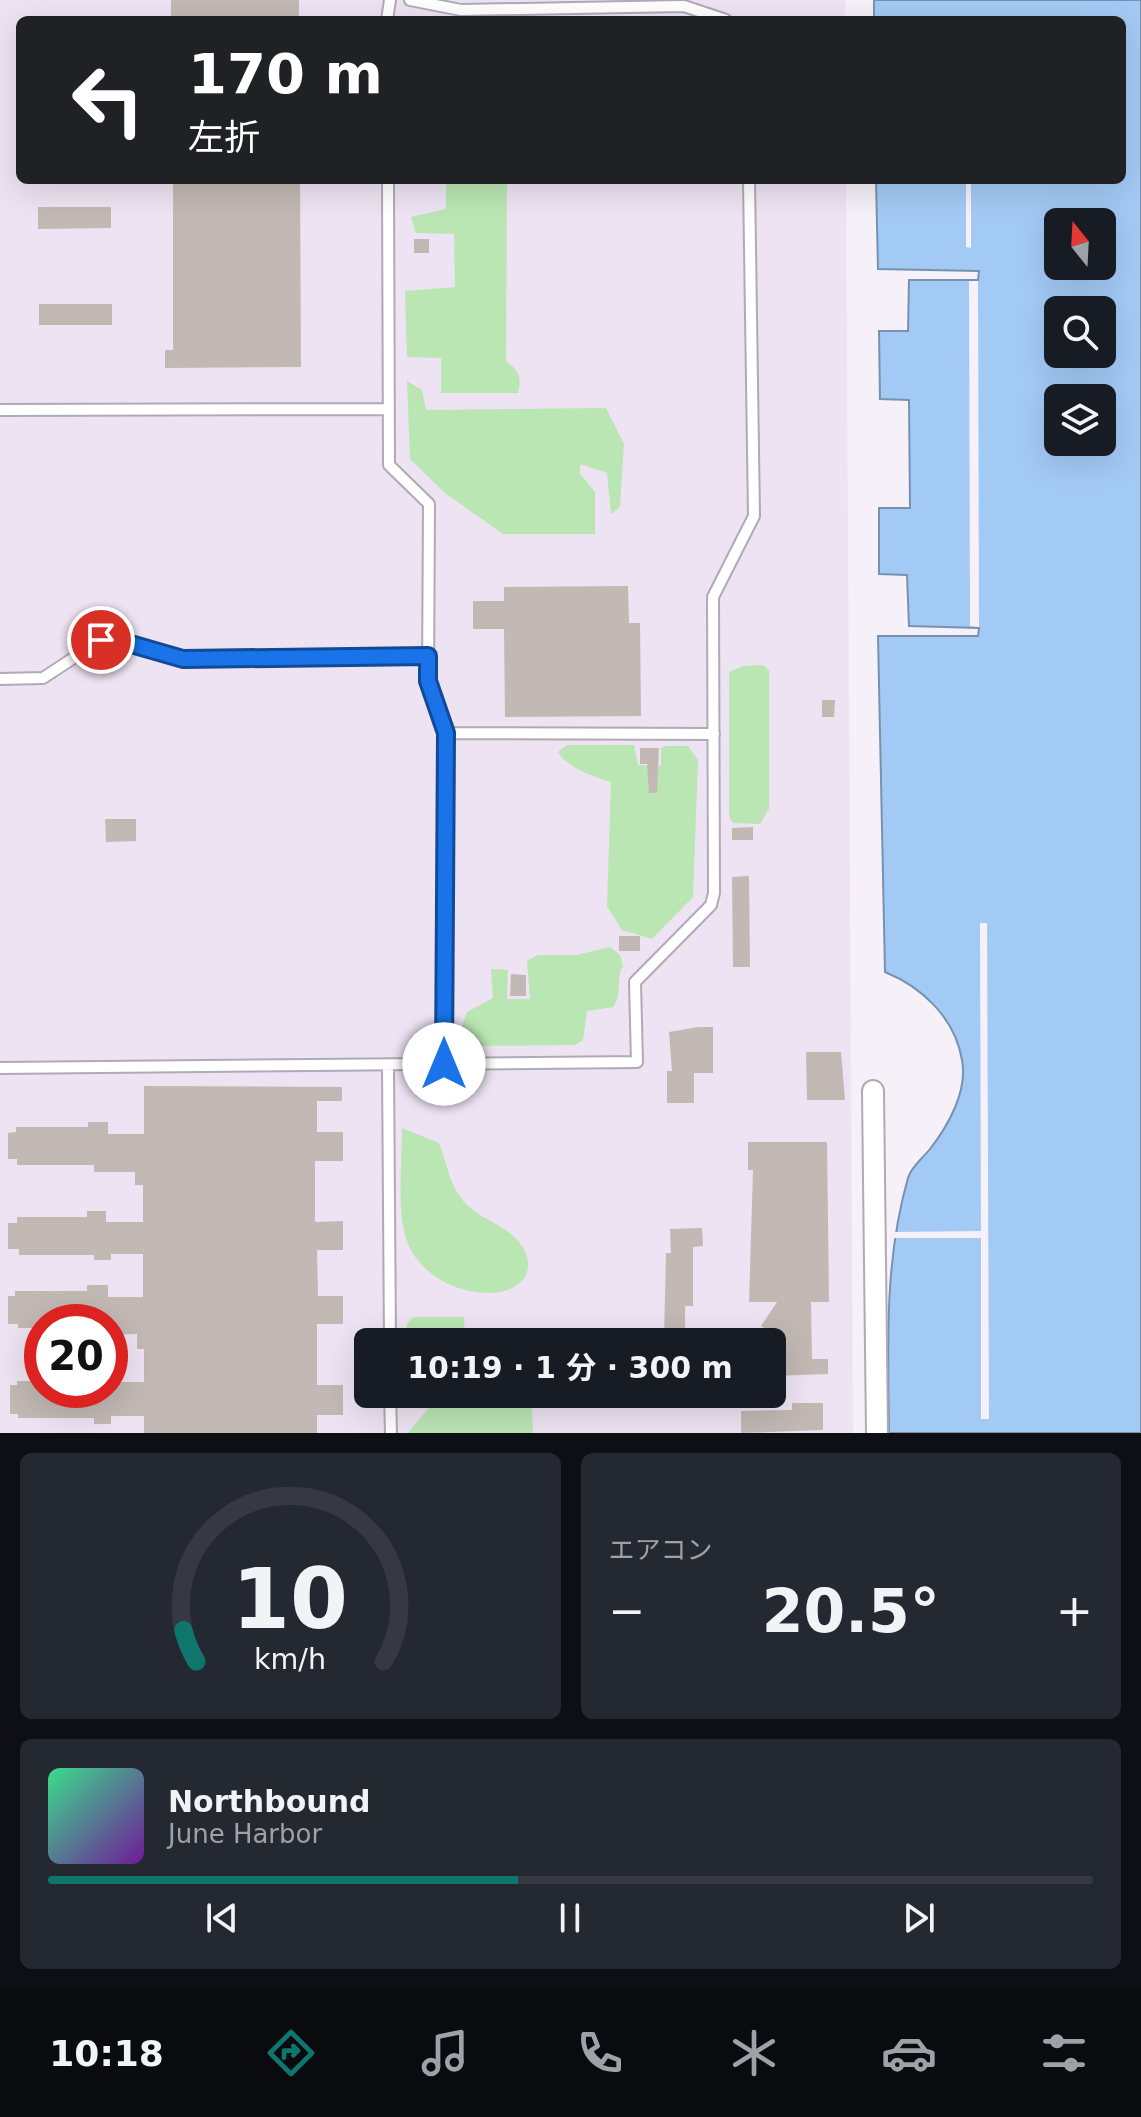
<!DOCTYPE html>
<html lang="ja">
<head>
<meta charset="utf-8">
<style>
  body { margin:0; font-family:"DejaVu Sans","Noto Sans JP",sans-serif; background:#242831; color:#f1f3f6; height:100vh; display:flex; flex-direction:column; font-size:30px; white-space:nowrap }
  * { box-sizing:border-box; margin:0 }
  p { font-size:26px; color:#9ea1a6 }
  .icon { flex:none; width:44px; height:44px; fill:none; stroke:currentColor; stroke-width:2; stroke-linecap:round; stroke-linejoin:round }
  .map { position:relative; height:1433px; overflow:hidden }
  .drawer { display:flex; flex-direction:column; gap:20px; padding:20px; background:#0d0f14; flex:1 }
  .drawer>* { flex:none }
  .top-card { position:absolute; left:16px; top:16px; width:1110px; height:168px; border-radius:12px; box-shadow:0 8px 32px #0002; background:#202124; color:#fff; overflow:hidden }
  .needle { width:52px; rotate:342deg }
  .controls { position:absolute; left:1044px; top:208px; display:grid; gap:16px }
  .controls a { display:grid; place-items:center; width:72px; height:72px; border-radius:12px; background:#171b24; box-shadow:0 8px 32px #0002; font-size:40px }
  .speed { position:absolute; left:24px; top:1304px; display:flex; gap:16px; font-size:40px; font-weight:700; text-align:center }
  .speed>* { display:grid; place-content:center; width:104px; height:104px; border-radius:50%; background:#171b24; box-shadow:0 8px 32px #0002; line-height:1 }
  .speed .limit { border:12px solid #d22; background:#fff; color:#111 }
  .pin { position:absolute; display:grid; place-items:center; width:68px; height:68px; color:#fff; margin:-34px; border:4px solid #fff; border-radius:50%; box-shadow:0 2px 8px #0007 }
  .me { position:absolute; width:88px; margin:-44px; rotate:0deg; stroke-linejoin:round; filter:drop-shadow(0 0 6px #0008) }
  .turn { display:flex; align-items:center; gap:28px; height:168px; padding:0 40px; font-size:36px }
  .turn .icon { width:104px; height:104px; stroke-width:2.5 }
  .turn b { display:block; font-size:56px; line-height:68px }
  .big { font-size:60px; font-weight:700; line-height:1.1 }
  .drawer .widget { flex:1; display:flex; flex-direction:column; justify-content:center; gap:12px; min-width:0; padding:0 28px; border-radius:12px; background:#242831 }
  .drawer .dial { align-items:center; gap:0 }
  .dial svg { height:208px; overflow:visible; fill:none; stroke:#363941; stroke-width:7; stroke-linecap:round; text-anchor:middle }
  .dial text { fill:#f1f3f6; stroke:none }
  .song { display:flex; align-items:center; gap:24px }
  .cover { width:96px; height:96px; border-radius:12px; background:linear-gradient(135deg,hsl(150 70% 55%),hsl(280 70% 35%)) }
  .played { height:8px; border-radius:4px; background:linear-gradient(90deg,#0f766e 45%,#363941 45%) }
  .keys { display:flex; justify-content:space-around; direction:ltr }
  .heat { display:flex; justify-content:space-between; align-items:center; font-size:44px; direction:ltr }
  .drawer .tiles { flex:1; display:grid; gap:20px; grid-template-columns:1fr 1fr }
  .widget:last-child { grid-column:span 2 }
  .trip { position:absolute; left:354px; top:1328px; width:432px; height:80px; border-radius:12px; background:#171b24; box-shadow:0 8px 32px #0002; font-weight:700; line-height:80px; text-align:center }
  .dock { display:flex; height:128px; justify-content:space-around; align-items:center; background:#090b0e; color:#9ea1a6 }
  .dock .icon { width:56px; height:56px }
  .dock .current { color:#0f766e }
  .dock b { font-size:36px; color:#f1f3f6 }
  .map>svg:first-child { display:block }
  .built { fill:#ede3f2; fill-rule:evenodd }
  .green { fill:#bae6b4 }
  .water { fill:#a3caf5; stroke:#7792b0; stroke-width:2; fill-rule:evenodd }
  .pier { fill:#f6f0f9 }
  .building { fill:#c2b8b4 }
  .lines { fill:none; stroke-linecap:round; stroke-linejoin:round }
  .service-casing { stroke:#b0aab2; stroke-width:14 }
  .minor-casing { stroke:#b0aab2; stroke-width:24 }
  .service { stroke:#fff; stroke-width:10 }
  .minor { stroke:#fff; stroke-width:20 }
  .route-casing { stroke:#114b97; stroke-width:20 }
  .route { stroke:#1a73e8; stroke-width:14 }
</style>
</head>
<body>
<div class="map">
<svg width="1141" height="1433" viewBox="0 0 1141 1433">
  <rect width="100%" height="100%" fill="#f6f0f9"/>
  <!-- built -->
  <path class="built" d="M 0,0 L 845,0 L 845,20 L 20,20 L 20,180 L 846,180 L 853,1433 L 0,1433 ZM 42,1322 L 110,1322 L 110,1390 L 42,1390 ZM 368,1342 L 772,1342 L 772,1394 L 368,1394 Z"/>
  <!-- green -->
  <path class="green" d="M 446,180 L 507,180 L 506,361 C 519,371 522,377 518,393 L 441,393 L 441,358 L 407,357 L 405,291 L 455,287 L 454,234 L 416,233 L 411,217 L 446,209 Z
    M 407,381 L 422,390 L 426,410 L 606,408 L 624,444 L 620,507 L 611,514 L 607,473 L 580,464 L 580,474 L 595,492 L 595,534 L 503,534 L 445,493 L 410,459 Z
    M 763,665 L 769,670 L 769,809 L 760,824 L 733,823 L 729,816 L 729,672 L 743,666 Z
    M 567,745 L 634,745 L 638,765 L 661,766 L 661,748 L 665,746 L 688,746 L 698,760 L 693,897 L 652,939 L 622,930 L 607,906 L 611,782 C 595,777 567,768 558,752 Z
    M 610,947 L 620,955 L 623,966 C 615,979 623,996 613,1007 L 587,1011 L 583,1040 L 575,1045 L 470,1046 L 458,1037 L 467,1012 L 493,998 L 491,969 L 508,970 L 507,999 L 530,999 L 527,961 L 538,955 L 577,955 Z
    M 402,1128 L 439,1143 C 447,1164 450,1187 466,1204 C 483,1222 516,1227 526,1254 C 546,1311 416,1308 403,1226 C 398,1195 402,1160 402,1128 Z
    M 413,1317 L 464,1317 L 465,1342 L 405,1342 L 407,1324 Z
    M 426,1394 L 531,1394 L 533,1433 L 408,1433 L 428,1409 Z"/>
  <!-- water -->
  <path class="water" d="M 874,0 L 1141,0 L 1141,1433 L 889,1433 C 888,1347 884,1261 908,1178 C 911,1167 923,1158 930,1149 C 948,1126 968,1091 962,1060 C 955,1018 922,987 885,972 L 878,636 L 978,636 L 979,628 L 909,626 L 907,575 L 879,574 L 879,508 L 910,508 L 909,400 L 880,399 L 879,331 L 908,331 L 909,280 L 978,280 L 979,271 L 878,269 L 876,180 L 892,180 L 892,183 L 1122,180 L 1122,20 L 874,20 ZM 1058,222 L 1102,222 L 1102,266 L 1058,266 ZM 1058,310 L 1102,310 L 1102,354 L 1058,354 ZM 1058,398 L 1102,398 L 1102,442 L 1058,442 Z"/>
  <!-- pier -->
  <path class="pier" d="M 966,180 L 971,180 L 971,248 L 966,247 Z
    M 969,281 L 978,281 L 979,627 L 970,626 Z
    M 980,923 L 987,923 L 989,1419 L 981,1419 L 981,1238 L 893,1238 L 894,1232 L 981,1231 Z"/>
  <!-- building -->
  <path class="building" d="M 171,0 L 299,0 L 299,20 L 171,20 Z
    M 173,180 L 300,180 L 301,367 L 165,368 L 165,350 L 173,350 Z
    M 38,207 L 111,207 L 111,228 L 38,229 Z
    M 414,239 L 429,239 L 429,253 L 414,253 Z
    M 39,304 L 112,304 L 112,325 L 39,325 Z
    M 628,586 L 629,623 L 640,623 L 641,716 L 505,717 L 504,629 L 473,629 L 473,601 L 504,601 L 504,587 Z
    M 822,700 L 835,700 L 834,717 L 822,717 Z
    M 640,748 L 659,748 L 657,793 L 649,793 L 647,764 L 640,764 Z
    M 105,819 L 136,819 L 136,841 L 106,842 Z
    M 753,827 L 753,840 L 732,840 L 732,828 Z
    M 749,876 L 750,967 L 733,967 L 732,877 Z
    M 619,936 L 640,936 L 640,951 L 619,951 Z
    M 511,974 L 526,975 L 526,996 L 510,996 Z
    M 698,1027 L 713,1027 L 713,1073 L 694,1073 L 694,1103 L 667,1103 L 667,1071 L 672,1071 L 669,1032 Z
    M 806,1052 L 841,1052 L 845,1100 L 807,1100 Z
    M 144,1086 L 342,1087 L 342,1101 L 317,1101 L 317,1132 L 343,1132 L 343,1161 L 315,1161 L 315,1222 L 343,1221 L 343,1250 L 317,1250 L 318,1296 L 343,1296 L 343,1324 L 317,1324 L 317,1385 L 343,1385 L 343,1415 L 317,1415 L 317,1433 L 144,1433 L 144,1416 L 111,1416 L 111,1424 L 94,1424 L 94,1418 L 18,1418 L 18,1414 L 10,1414 L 10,1385 L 17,1385 L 17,1381 L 42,1381 L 42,1390 L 110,1390 L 110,1382 L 144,1382 L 144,1349 L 137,1349 L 137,1334 L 110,1335 L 110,1322 L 42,1322 L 42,1328 L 18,1328 L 18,1324 L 8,1324 L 8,1296 L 15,1296 L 15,1291 L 87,1291 L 87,1285 L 108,1285 L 108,1297 L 143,1297 L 143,1254 L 111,1254 L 111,1260 L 94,1260 L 94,1255 L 19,1255 L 19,1249 L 8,1249 L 8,1223 L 17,1223 L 17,1217 L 87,1217 L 87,1211 L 106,1211 L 106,1222 L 143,1222 L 143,1185 L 135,1185 L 135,1172 L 94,1172 L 94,1165 L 17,1165 L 17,1159 L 8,1159 L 8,1133 L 16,1132 L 16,1127 L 88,1127 L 88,1122 L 108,1122 L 108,1134 L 144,1134 Z
    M 748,1142 L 827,1142 L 829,1302 L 811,1302 L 812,1359 L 828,1359 L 828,1374 L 772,1376 L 772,1334 L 761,1326 L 777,1302 L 749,1302 L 753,1170 L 748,1170 Z
    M 702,1228 L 703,1246 L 693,1247 L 693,1306 L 685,1306 L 685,1339 L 664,1339 L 666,1253 L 671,1253 L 670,1229 Z
    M 792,1403 L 823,1403 L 823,1430 L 741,1433 L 741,1411 L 792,1410 Z"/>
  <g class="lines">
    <defs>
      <path id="service" d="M 410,0 L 461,10 L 684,6 L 726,20
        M 387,20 L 390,0
        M 388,180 L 389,465 L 429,504 L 428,681 L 446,733 L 444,1064
        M 0,410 L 389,409
        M 0,679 L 43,678 L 101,640 L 117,640 L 183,659 L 428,656
        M 446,733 L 714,734
        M 388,1066 L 390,1342
        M 0,1068 L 637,1062 L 635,982 L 711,905 L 714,893 L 713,597 L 754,516 L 749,180
        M 390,1394 L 391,1433"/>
      <path id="minor" d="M 873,1091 L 877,1433"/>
    </defs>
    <!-- service casing -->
    <use href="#service" class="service-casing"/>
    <!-- minor casing -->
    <use href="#minor" class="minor-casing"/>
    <!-- service -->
    <use href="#service" class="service"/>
    <!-- minor -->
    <use href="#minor" class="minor"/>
  </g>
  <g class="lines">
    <defs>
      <path id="route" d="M 101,640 L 117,640 L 183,659 L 428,656 L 428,681 L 446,733 L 444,1064"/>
    </defs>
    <!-- route casing -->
    <use href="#route" class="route-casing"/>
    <!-- route -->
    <use href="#route" class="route"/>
  </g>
</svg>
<div class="controls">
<a><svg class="needle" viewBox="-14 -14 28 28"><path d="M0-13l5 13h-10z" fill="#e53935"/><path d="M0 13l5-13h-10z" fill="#9ea1a6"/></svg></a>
<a><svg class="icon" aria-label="search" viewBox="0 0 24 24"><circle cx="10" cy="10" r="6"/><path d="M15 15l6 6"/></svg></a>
<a><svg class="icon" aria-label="layers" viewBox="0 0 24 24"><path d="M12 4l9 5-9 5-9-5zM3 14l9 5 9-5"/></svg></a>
</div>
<div class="speed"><div class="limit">20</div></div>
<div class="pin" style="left:101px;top:640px;background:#d93025"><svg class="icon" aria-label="arrive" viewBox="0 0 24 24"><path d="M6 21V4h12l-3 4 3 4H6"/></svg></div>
<svg class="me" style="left:444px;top:1064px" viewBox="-20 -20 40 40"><circle r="19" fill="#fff"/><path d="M0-13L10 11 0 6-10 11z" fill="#1a73e8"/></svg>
<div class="trip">10:19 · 1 分 · 300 m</div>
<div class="top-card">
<div class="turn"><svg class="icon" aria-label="left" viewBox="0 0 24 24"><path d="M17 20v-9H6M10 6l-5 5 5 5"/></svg><div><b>170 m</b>左折</div></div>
</div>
</div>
<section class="drawer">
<div class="tiles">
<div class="widget dial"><svg viewBox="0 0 100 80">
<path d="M14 69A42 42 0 1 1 86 69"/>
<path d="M14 69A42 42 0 0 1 9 57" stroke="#0f766e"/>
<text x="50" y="56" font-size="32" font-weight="700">10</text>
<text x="50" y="72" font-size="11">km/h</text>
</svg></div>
<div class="widget"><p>エアコン</p>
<div class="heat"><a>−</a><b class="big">20.5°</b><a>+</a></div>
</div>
<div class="widget">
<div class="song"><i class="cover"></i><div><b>Northbound</b><p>June Harbor</p></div></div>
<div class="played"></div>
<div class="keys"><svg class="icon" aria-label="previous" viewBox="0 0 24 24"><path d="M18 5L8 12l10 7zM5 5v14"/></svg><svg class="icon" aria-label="pause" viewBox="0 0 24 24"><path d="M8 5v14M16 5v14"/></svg><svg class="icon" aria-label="next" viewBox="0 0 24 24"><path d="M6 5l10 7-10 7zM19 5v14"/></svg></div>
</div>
</div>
</section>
<nav class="dock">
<b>10:18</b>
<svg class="icon current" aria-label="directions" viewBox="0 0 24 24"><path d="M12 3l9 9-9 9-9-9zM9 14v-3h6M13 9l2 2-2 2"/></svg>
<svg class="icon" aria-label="music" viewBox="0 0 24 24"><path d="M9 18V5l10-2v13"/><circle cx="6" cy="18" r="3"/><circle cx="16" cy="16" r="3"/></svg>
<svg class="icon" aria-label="phone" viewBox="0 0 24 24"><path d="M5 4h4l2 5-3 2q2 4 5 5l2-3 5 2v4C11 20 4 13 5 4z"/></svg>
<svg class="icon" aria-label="climate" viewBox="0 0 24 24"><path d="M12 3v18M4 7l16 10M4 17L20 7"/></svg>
<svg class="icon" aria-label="car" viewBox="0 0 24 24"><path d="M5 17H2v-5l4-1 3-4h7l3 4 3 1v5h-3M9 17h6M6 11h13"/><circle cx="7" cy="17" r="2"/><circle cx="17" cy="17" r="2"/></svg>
<svg class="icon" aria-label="filters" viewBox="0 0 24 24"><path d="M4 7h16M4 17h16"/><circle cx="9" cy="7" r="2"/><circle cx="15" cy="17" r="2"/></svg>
</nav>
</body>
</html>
